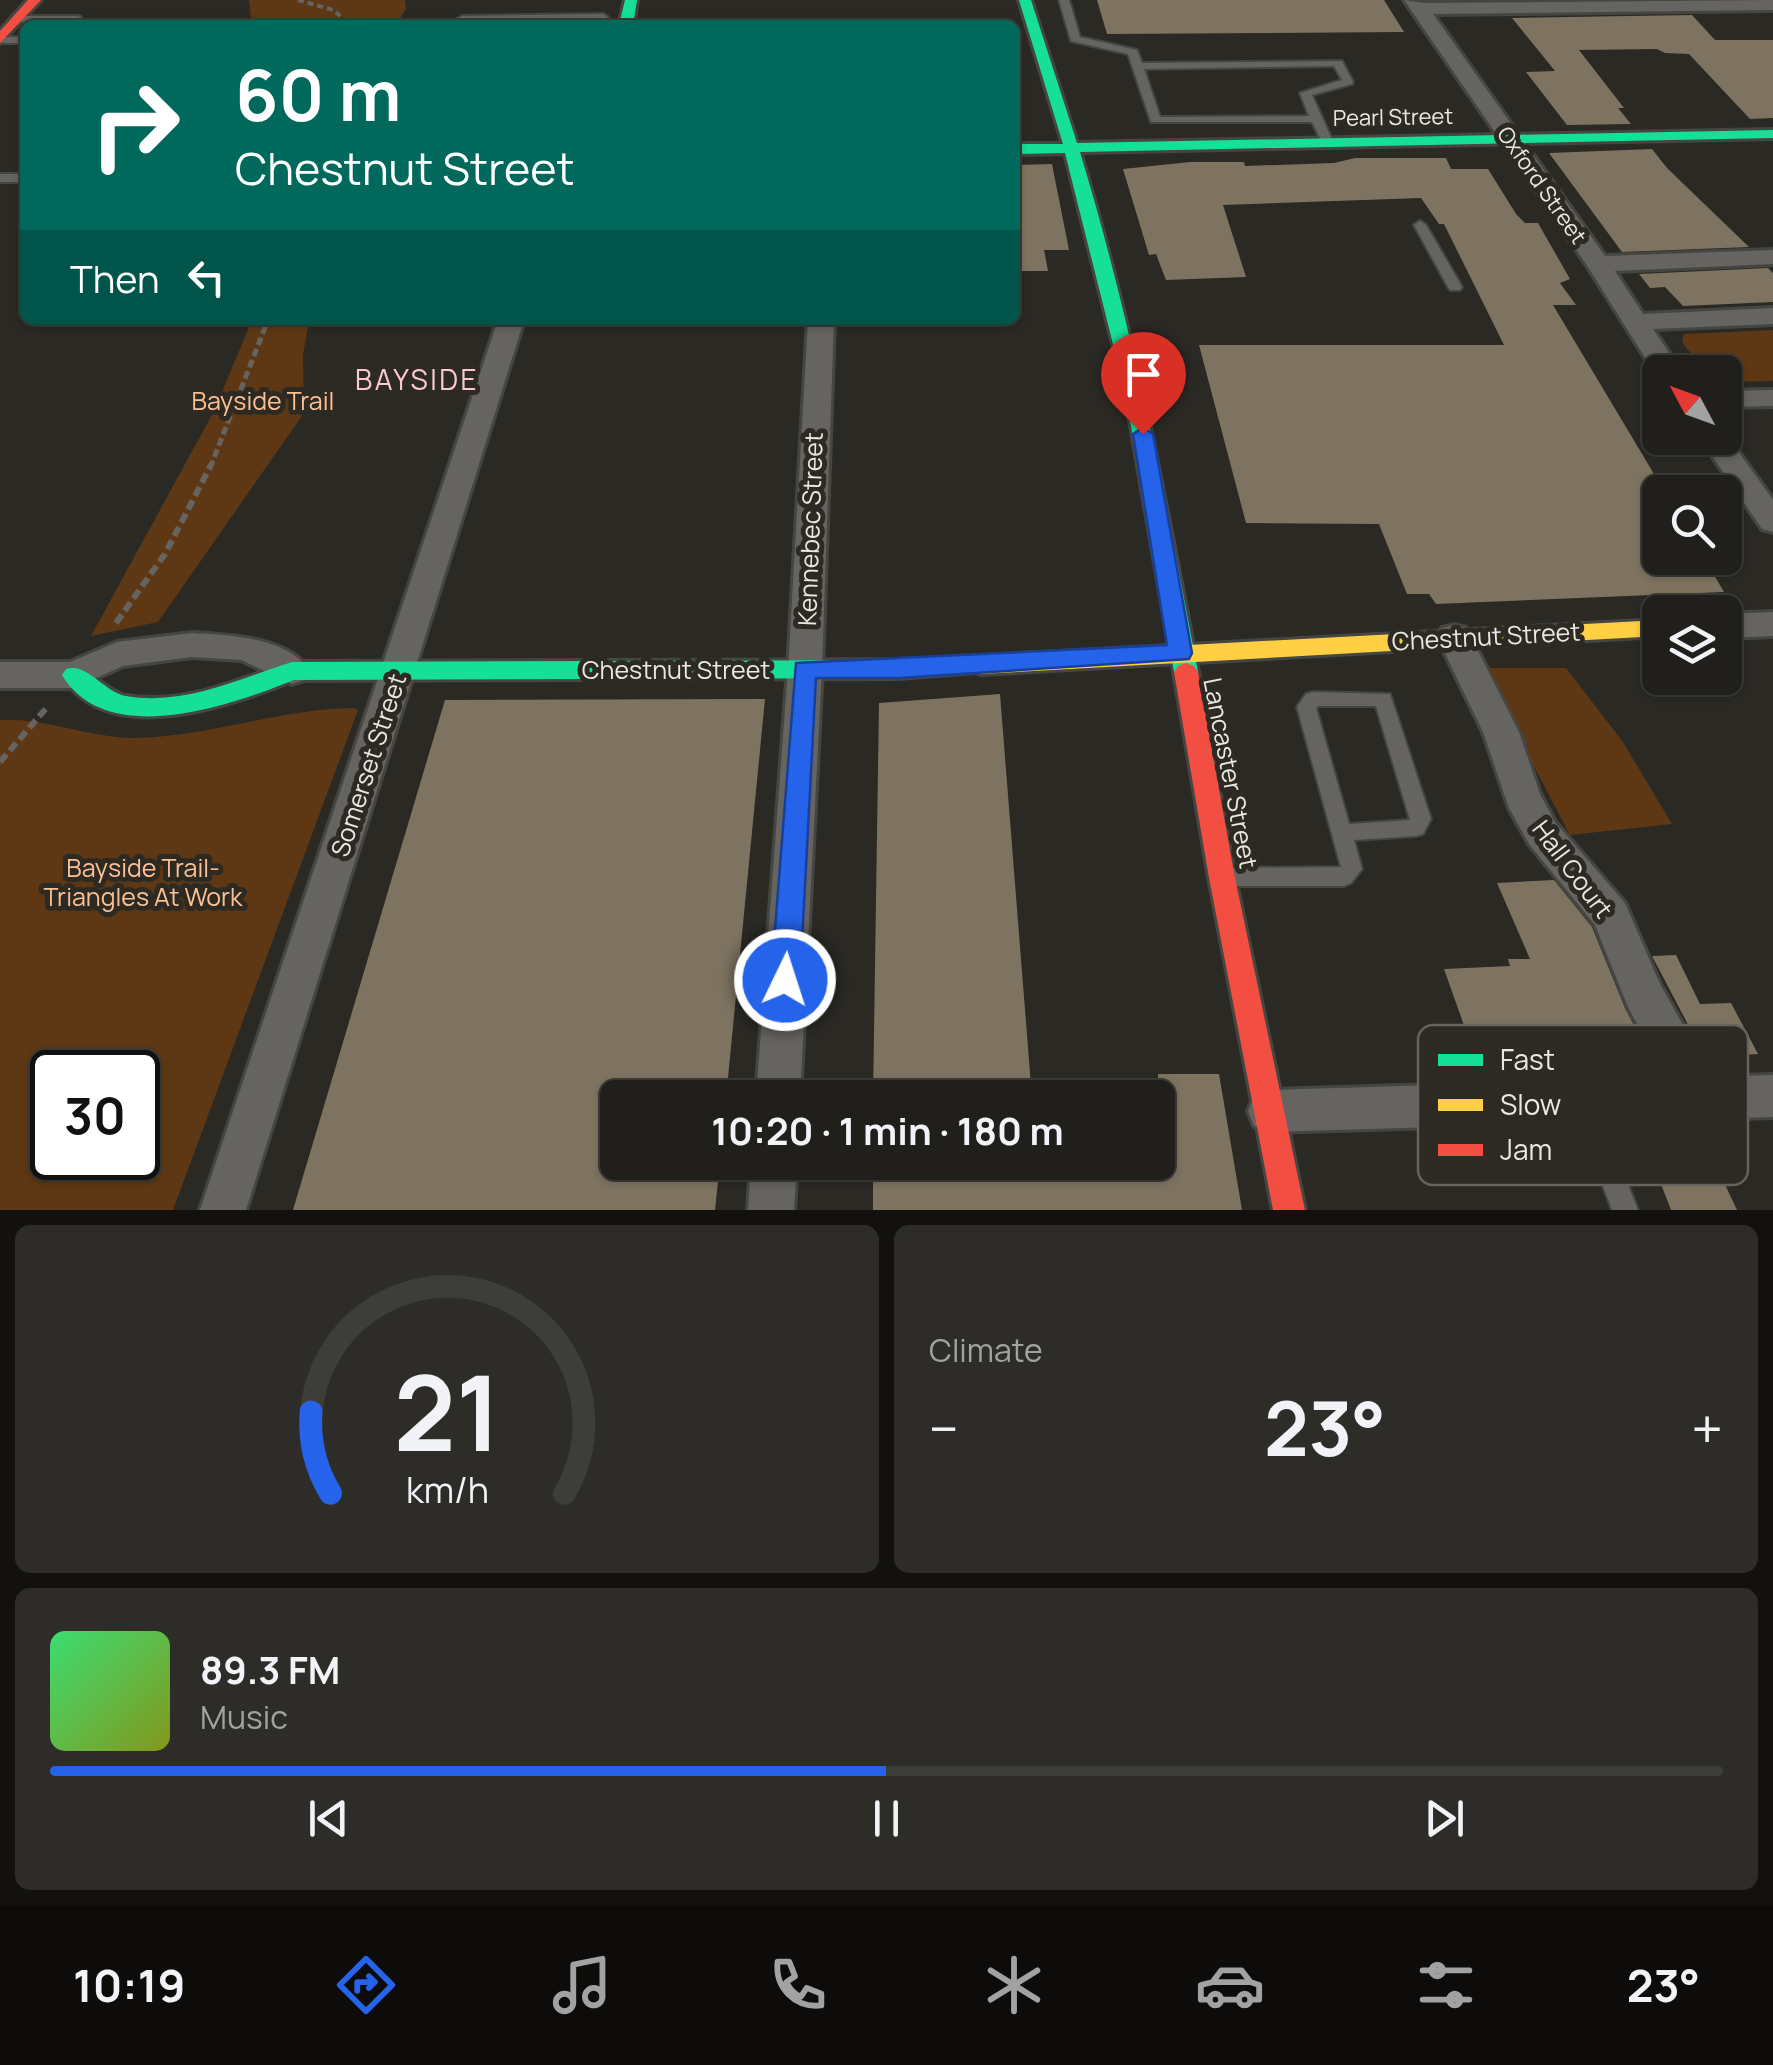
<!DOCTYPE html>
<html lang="en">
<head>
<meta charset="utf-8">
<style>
  body { margin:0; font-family:Manrope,sans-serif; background:#2d2c28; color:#f1f3f6; height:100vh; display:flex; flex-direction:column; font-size:38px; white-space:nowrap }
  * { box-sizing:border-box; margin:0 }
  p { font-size:32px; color:#a2a2a3 }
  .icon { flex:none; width:55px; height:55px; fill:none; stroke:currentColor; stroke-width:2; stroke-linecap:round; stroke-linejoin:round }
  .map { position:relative; height:1210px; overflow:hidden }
  .side { display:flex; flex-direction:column; gap:15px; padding:15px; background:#12110f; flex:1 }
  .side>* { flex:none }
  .guide { position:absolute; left:20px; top:20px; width:1000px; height:305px; border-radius:15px; box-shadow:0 2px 8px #0004,0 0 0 2px #3d3d3a; background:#00695c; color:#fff; overflow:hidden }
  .needle { width:65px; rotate:311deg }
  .controls { position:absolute; left:1642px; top:355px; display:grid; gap:20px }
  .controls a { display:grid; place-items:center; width:100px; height:100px; border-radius:15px; background:#201f1b; box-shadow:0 2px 8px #0004,0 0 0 2px #3d3d3a; font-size:50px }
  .speed { position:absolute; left:30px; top:1050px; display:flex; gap:20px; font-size:50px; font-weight:700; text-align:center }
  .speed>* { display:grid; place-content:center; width:130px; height:130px; border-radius:50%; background:#201f1b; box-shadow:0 2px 8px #0004,0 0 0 2px #3d3d3a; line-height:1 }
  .speed .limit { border:5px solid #111; border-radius:15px; background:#fff; color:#111 }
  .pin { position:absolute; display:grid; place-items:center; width:85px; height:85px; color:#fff; margin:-102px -42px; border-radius:50% 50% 50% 0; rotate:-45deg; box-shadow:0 0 10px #0007 }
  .pin .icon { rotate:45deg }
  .me { position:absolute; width:110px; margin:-55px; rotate:4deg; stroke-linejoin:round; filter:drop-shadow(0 0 8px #0008) }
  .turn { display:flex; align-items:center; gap:35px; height:210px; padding:0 50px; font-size:45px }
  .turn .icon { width:130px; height:130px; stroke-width:2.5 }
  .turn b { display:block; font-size:70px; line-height:85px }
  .then { display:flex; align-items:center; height:95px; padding:0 50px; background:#0003; gap:20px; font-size:38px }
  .big { font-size:75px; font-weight:700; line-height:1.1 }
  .side .tile { flex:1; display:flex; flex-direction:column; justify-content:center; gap:15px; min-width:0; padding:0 35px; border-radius:15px; background:#2d2c28 }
  .side .dial { align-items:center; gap:0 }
  .dial svg { height:260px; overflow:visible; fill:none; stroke:#3d3d3a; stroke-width:7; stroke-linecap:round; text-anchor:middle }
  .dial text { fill:#f1f3f6; stroke:none }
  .song { display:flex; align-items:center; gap:30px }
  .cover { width:120px; height:120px; border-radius:15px; background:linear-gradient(135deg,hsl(140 70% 55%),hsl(70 70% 35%)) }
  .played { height:10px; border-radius:5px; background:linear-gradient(90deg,#2563eb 50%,#3d3d3a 50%) }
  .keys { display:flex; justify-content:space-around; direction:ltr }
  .heat { display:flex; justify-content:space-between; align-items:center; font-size:55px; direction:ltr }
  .side .tiles { flex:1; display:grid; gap:15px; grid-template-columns:1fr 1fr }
  .tile:last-child { grid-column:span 2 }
  .trip { position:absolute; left:600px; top:1080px; width:575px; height:100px; border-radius:15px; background:#201f1b; box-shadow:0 2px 8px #0004,0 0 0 2px #3d3d3a; font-weight:700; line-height:100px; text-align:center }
  .tabs { display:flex; height:160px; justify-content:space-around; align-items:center; background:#0d0c0b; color:#a2a2a3 }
  .tabs .icon { width:70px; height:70px }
  .tabs .active { color:#2563eb }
  .tabs b { font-size:45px; color:#f1f3f6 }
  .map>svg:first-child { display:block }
  .green { fill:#5e3814; fill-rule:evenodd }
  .building { fill:#7e7360 }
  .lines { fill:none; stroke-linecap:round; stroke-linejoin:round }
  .lane-casing { stroke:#454541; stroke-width:4 }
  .street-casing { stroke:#454541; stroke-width:6 }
  .fast-casing { stroke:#454541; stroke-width:6 }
  .slow-casing { stroke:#454541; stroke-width:6 }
  .jam-casing { stroke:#454541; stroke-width:6 }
  .path-far2 { stroke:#656460; stroke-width:4; stroke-dasharray:6 4; stroke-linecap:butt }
  .path-far1 { stroke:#656460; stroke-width:5; stroke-dasharray:8 4; stroke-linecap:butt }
  .path { stroke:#656460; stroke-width:6; stroke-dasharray:10 5; stroke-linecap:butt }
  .lane { fill:#666461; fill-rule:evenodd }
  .street { fill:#666461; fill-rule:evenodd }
  .fast { fill:#16e098; fill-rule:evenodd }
  .slow { fill:#ffcf43; fill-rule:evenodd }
  .jam { fill:#f24e42; fill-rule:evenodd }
  .route { fill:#2563eb; stroke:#184099; stroke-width:2.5 }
  .labels { text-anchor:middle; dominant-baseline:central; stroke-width:10; stroke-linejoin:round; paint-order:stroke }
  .far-street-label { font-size:22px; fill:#eae8e3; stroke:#2c2a22 }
  .park-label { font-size:25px; fill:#fcc093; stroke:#2c2a22 }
  .street-label { font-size:25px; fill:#eae8e3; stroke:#2c2a22 }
  .neighbourhood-label { font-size:28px; letter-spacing:2.5px; fill:#fac8d6; stroke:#2c2a22 }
  .key { fill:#2c2a22; stroke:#65635c; stroke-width:2.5 }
  .key-label { font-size:28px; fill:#eae8e3 }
</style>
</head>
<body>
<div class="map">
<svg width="1773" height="1210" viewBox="0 0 1773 1210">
  <rect width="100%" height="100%" fill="#2a2924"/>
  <!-- green -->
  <path class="green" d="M 249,0 L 405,0 L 406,8 L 397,25 L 252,25 Z
    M 252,320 L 309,320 L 303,355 L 304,413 L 158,622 L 91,636 L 214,411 Z
    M 1773,330 L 1773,381 L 1725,382 L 1725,372 L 1705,372 L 1682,342 L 1684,334 Z
    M 1482,668 L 1566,668 L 1623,742 L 1672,824 L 1570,835 Z
    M 353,708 L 358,710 L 173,1210 L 0,1210 L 0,720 C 48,718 91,739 138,738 C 211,736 280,709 353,708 ZM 138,1072 L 138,1158 L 52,1158 L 52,1072 Z"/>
  <!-- building -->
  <path class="building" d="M 1097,0 L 1384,0 L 1404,32 L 1107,34 Z
    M 1692,15 L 1715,40 L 1773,40 L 1773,118 L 1750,119 L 1689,54 L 1665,53 L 1657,49 L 1579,50 L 1624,108 L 1618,108 L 1631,124 L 1567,125 L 1526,72 L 1555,71 L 1512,18 Z
    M 1652,149 L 1667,168 L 1749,247 L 1622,252 L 1549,153 Z
    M 1355,158 L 1446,158 L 1451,169 L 1488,169 L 1516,214 L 1525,223 L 1538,223 L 1570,279 L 1560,283 L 1576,305 L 1553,305 L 1660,484 L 1660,558 L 1704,558 L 1724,592 L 1436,604 L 1429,594 L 1407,594 L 1379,524 L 1246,523 L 1199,345 L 1504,345 L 1444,224 L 1439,224 L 1421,198 L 1223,205 L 1246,277 L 1166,280 L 1156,254 L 1149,255 L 1123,169 L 1190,162 L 1244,162 L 1245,166 L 1334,163 Z
    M 1052,164 L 1069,250 L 1044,250 L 1048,271 L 1015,271 L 1015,165 Z
    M 1768,268 L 1773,273 L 1773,302 L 1683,306 L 1665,287 L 1650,288 L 1639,274 Z
    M 1000,694 L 1032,1098 L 873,1098 L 879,703 Z
    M 765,699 L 726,1098 L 618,1098 L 618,1162 L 720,1162 L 715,1210 L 293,1210 L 445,700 Z
    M 1554,880 L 1592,927 L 1625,1008 L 1652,1060 L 1476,1059 L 1444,969 L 1510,966 L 1508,959 L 1530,959 L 1497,883 Z
    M 1676,955 L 1700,1004 L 1731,1003 L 1758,1054 L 1705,1057 L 1652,956 Z
    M 1158,1074 L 1219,1074 L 1242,1210 L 873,1210 L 873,1162 L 1158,1162 Z
    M 1644,1140 L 1704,1140 L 1737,1210 L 1671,1210 Z"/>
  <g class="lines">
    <defs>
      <path id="lane" d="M 1059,0 L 1069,0 L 1080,37 L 1137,50 L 1142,63 L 1342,61 L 1353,82 L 1352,84 L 1312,95 L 1334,144 L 1324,146 L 1312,122 L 1151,122 L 1128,54 L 1071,41 ZM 1334,66 L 1342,80 L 1300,93 L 1309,116 L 1160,117 L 1144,69 Z
        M 603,14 L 608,17 L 607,19 L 462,22 L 457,19 L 462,16 Z
        M 77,16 L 81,17 L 81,21 L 19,22 L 14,19 L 19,16 Z
        M 0,37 L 25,37 L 25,43 L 0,43 Z
        M 0,174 L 25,174 L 25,182 L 0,182 Z
        M 1420,221 L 1426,225 L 1462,287 L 1460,290 L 1450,290 L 1448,287 L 1414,225 Z
        M 1313,692 L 1390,694 L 1431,819 L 1423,834 L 1416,836 L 1354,840 L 1362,869 L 1351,883 L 1344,886 L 1228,886 L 1221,883 L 1218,877 L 1221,871 L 1228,868 L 1341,867 L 1297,707 L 1306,694 ZM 1318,706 L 1376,706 L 1410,820 L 1349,824 L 1316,708 Z
        M 1584,1092 L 1592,1095 L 1638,1210 L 1612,1210 L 1572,1103 L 1576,1095 Z"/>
      <path id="street" d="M 1404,0 L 1425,3 L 1773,0 L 1773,10 L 1433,14 L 1605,256 L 1773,250 L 1773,264 L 1615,271 L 1643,314 L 1773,308 L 1773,324 L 1653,329 L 1682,372 L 1660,372 L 1658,378 L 1586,264 Z
        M 498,320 L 524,320 L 246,1210 L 200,1210 Z
        M 808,320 L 834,320 L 822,669 L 800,1098 L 756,1098 L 788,669 Z
        M 1773,390 L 1773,406 L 1725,407 L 1725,391 Z
        M 1725,433 L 1773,500 L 1773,532 L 1762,529 L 1700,438 L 1725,438 Z
        M 1773,612 L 1773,636 L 1725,638 L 1725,614 Z
        M 1454,625 L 1466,628 L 1471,637 L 1519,732 L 1540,794 L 1555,822 L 1625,903 L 1660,984 L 1712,1077 L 1773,1075 L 1773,1117 L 1270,1132 L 1254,1126 L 1248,1111 L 1254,1096 L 1270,1090 L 1666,1078 L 1628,1007 L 1595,925 L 1529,844 L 1509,808 L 1483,732 L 1437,637 L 1442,628 Z
        M 192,633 C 227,635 290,637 309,671 L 304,680 L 292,684 L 241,660 L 192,657 L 123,666 L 74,688 L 0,688 L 0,662 L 70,662 L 117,642 Z
        M 751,1162 L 797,1162 L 794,1210 L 748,1210 Z"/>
      <path id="fast" d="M 625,0 L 637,0 L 633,25 L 619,25 Z
        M 1019,0 L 1031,0 L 1077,143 L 1773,130 L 1773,138 L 1080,152 C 1132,323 1165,497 1198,672 L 1194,678 L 1178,678 L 1174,672 L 1125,392 L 1065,153 L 1015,154 L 1015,144 L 1063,144 Z
        M 981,656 L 989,659 L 993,665 L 989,671 L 899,678 L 294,680 C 232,705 107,750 62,675 L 66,669 C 87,662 104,692 126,696 C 185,706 238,679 292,662 L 899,660 Z"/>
      <path id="slow" d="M 1660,620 L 1660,636 L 981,674 L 973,671 L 969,665 L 973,659 L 981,656 Z"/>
      <path id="jam" d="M 28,0 L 41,0 L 0,43 L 0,31 Z
        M 1186,663 L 1194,666 L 1198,672 L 1235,878 L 1305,1210 L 1273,1210 L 1209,878 L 1174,672 L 1178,666 Z"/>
    </defs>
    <!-- lane casing -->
    <use href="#lane" class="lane-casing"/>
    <!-- street casing -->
    <use href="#street" class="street-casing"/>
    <!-- fast casing -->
    <use href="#fast" class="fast-casing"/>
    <!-- slow casing -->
    <use href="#slow" class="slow-casing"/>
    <!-- jam casing -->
    <use href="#jam" class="jam-casing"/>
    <!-- path-far2 -->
    <path class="path-far2" d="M 298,0 L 333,10 L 351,25"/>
    <!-- path-far1 -->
    <path class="path-far1" d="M 210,468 L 268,320"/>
    <!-- path -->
    <path class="path" d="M 116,623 L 165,554 L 211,465
      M 0,762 L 48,706"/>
    <!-- lane -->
    <use href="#lane" class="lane"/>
    <!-- street -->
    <use href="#street" class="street"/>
    <!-- fast -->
    <use href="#fast" class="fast"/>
    <!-- slow -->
    <use href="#slow" class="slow"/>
    <!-- jam -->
    <use href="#jam" class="jam"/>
  </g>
  <!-- route -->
  <path class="route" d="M 1143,427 L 1153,434 L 1192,653 L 1189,659 L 899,678 L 816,678 L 800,980 L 795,990 L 785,993 L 775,990 L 771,980 L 796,663 L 1167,645 L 1133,434 Z"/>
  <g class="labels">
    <!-- far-street labels -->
    <g class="far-street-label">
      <text transform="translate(1393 117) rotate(-1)">Pearl Street</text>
      <text transform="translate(1542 185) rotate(55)">Oxford Street</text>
    </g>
    <!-- park labels -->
    <g class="park-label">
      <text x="263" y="400">Bayside Trail</text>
      <text x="143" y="867">Bayside Trail-<tspan x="143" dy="29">Triangles At Work</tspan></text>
    </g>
    <!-- street labels -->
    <g class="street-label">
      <text transform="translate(810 529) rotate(-88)">Kennebec Street</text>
      <text transform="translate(1486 636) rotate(-3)">Chestnut Street</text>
      <text x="676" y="669">Chestnut Street</text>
      <text transform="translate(368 765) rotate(-72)">Somerset Street</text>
      <text transform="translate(1231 773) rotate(79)">Lancaster Street</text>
      <text transform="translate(1573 869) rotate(53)">Hall Court</text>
    </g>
    <!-- neighbourhood labels -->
    <g class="neighbourhood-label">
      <text x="417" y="379">BAYSIDE</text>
    </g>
  </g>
  <!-- legend -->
  <rect x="1418" y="1025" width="330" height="160" rx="15" class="key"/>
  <rect x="1438" y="1054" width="45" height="12" fill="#16e098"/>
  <rect x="1438" y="1099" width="45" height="12" fill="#ffcf43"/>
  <rect x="1438" y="1144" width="45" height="12" fill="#f24e42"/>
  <g class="key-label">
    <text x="1500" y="1070">Fast</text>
    <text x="1500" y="1115">Slow</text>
    <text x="1500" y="1160">Jam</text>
  </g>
</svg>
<div class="controls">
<a><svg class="needle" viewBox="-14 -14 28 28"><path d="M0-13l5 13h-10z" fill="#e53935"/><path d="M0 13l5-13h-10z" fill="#a2a2a3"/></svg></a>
<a><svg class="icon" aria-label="search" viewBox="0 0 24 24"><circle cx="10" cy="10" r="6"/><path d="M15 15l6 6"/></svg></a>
<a><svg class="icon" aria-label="layers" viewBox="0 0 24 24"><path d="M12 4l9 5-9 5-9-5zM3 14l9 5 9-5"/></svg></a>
</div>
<div class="speed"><div class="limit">30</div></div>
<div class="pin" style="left:1143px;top:434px;background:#d93025"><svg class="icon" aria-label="arrive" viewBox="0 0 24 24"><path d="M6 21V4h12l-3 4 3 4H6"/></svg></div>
<svg class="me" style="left:785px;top:980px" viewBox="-20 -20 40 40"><circle r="17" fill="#2563eb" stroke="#fff" stroke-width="3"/><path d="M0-11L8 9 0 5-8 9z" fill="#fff"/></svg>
<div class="trip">10:20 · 1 min · 180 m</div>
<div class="guide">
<div class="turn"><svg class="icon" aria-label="right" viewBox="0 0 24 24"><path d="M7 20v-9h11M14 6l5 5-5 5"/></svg><div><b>60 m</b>Chestnut Street</div></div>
<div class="then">Then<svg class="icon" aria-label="left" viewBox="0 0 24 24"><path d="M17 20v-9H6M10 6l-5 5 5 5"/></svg></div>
</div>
</div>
<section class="side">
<div class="tiles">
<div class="tile dial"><svg viewBox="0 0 100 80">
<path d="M14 69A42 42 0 1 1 86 69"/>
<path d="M14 69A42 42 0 0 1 8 44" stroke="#2563eb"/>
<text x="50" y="56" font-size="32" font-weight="700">21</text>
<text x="50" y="72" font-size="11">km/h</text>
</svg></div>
<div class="tile"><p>Climate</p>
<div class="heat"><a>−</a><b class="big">23°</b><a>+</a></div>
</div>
<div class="tile">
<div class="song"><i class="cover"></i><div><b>89.3 FM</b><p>Music</p></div></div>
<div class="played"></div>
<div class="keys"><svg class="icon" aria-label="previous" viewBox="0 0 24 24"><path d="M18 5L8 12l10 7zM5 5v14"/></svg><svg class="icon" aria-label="pause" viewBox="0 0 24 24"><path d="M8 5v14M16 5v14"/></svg><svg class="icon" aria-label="next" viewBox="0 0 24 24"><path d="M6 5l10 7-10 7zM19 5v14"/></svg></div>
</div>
</div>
</section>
<nav class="tabs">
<b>10:19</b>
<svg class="icon active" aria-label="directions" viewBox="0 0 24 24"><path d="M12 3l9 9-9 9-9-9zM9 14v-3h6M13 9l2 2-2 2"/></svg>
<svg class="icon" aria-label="music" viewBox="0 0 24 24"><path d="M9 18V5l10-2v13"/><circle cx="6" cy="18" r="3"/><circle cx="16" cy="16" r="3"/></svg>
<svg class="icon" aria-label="phone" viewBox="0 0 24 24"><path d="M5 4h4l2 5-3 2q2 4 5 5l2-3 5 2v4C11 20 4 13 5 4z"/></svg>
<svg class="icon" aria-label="climate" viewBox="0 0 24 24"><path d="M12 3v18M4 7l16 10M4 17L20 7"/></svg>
<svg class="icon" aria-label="car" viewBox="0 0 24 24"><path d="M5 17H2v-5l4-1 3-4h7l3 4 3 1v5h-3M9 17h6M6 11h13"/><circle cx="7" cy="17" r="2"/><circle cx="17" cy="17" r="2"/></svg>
<svg class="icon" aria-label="filters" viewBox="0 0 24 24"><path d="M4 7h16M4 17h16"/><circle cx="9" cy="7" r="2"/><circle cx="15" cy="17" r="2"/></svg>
<b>23°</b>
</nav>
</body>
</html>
